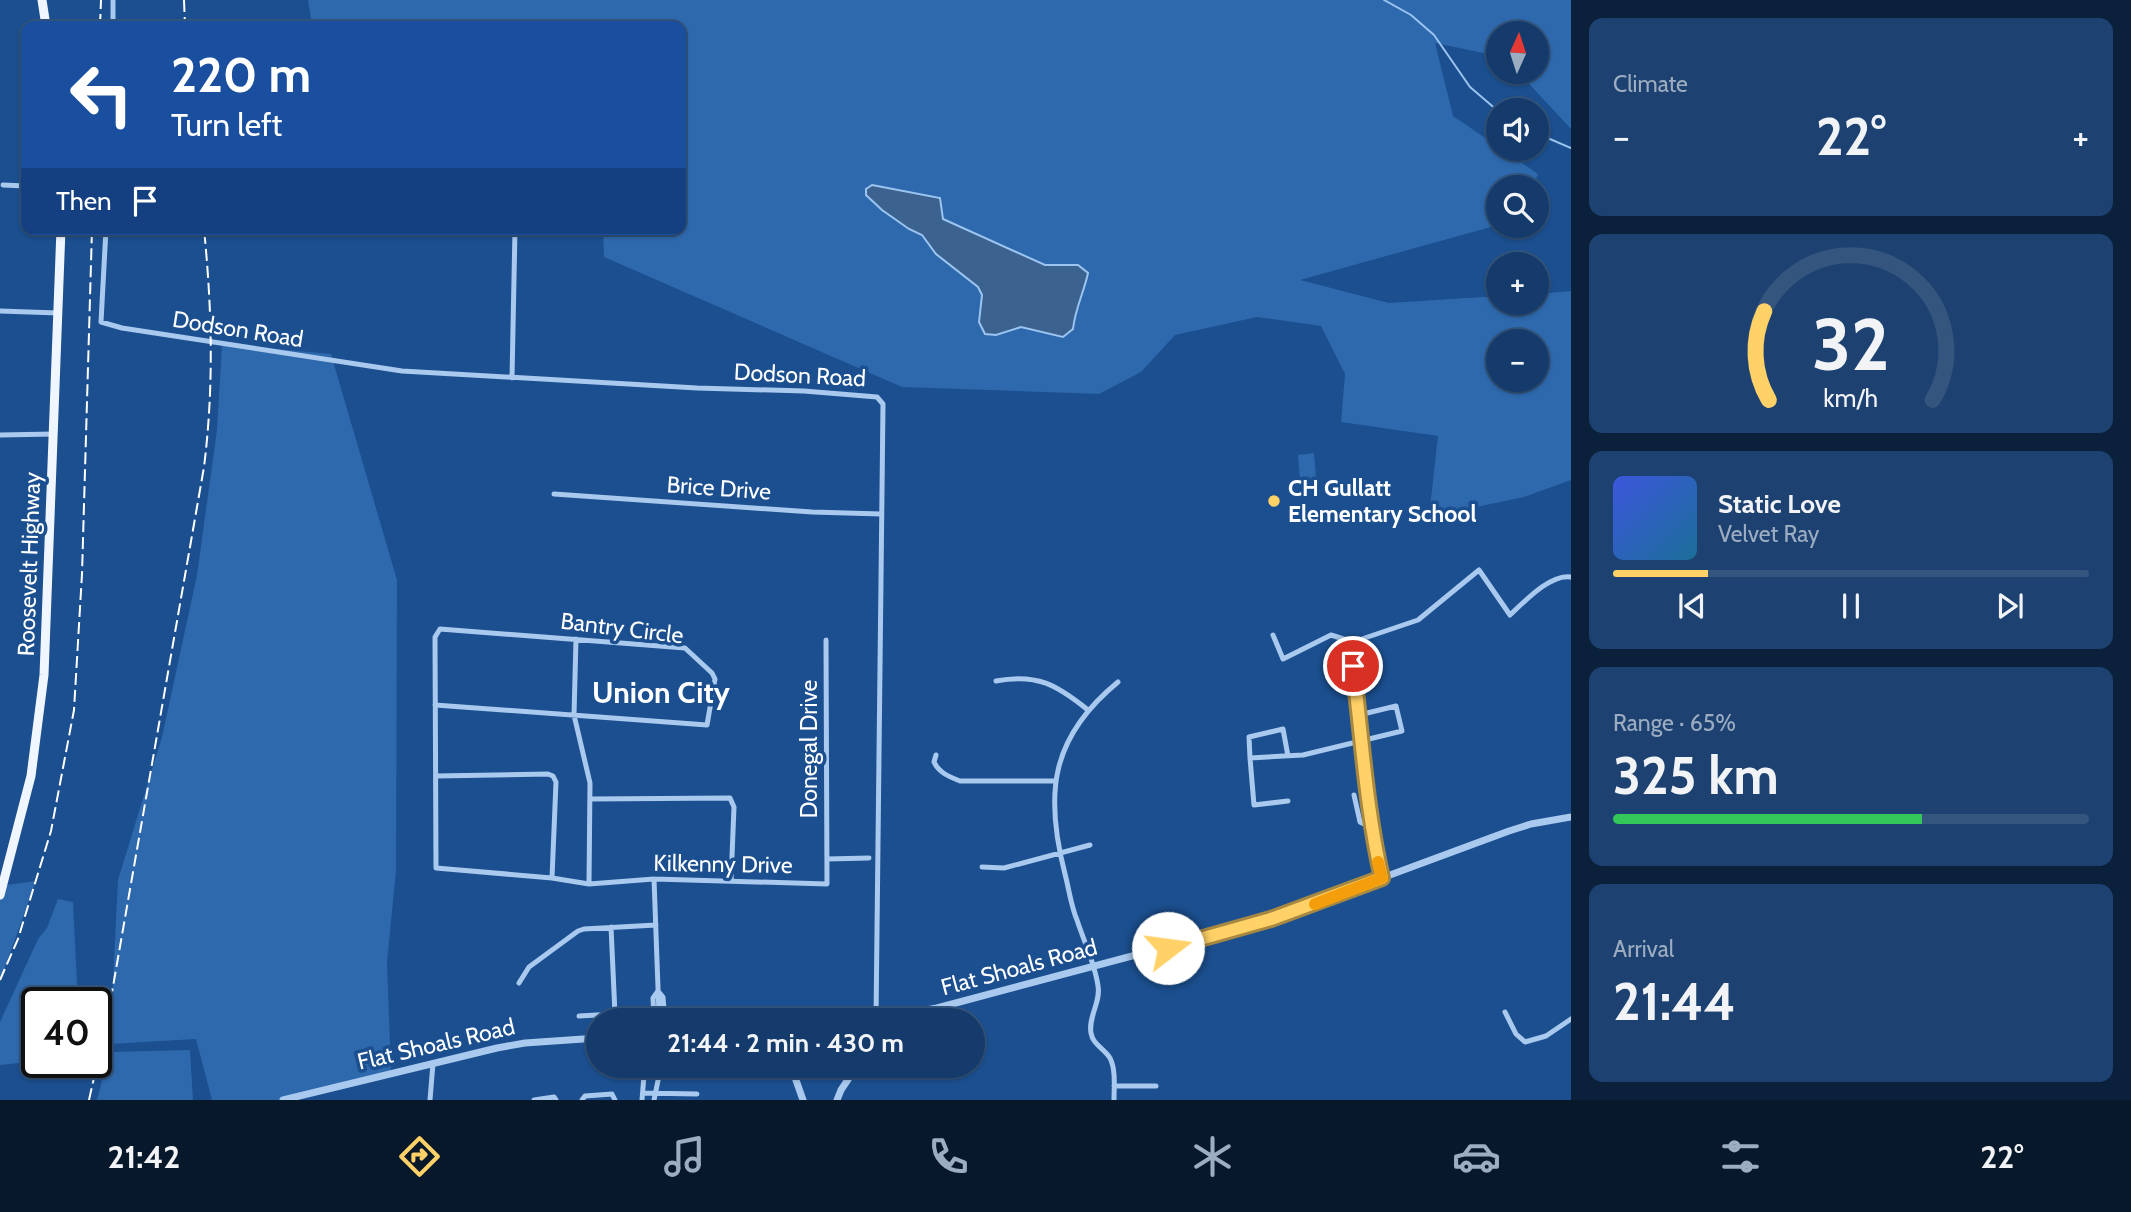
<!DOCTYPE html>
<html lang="en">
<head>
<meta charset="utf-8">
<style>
  body { margin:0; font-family:Cabin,sans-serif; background:#1d4271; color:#f1f3f6; height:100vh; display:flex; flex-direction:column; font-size:26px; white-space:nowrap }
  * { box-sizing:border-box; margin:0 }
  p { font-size:23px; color:#9dadc1 }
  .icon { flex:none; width:38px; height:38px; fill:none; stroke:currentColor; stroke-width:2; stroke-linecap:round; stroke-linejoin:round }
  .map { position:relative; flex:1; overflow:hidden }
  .details { display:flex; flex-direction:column; gap:18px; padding:18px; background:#0b203b; width:560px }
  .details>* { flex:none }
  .hud { position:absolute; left:21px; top:21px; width:665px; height:214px; border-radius:14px; box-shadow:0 2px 5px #0004,0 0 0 2px #33557e; background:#1a4fa0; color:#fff; overflow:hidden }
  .needle { width:46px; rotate:3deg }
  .controls { position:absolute; left:1486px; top:21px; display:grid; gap:14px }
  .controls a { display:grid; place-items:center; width:63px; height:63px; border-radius:50%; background:#143b6b; box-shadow:0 2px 5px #0004,0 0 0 2px #33557e; font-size:35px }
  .speed { position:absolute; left:21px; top:987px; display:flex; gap:14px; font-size:35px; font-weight:700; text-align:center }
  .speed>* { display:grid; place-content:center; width:91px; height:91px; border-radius:50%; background:#143b6b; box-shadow:0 2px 5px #0004,0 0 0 2px #33557e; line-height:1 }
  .speed .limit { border:4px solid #111; border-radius:10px; background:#fff; color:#111 }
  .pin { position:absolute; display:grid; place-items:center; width:60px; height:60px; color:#fff; margin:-30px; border:4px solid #fff; border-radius:50%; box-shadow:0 2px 7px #0007 }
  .me { position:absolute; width:77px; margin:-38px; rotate:75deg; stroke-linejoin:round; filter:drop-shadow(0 0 5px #0008) }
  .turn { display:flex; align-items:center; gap:24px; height:147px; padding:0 35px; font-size:32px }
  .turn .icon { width:91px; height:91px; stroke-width:2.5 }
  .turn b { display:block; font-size:49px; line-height:60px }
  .then { display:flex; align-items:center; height:66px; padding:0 35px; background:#0003; gap:14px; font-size:26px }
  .big { font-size:52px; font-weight:700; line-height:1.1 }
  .details .widget { flex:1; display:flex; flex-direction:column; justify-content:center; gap:10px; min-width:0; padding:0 24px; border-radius:14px; background:#1d4271 }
  .details .dial { align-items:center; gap:0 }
  .dial svg { height:182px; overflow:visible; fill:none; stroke:#33557e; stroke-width:7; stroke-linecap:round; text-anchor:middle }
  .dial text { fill:#f1f3f6; stroke:none }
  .song { display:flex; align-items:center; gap:21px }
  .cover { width:84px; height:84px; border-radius:10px; background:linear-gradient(135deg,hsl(230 70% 55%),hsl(200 70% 35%)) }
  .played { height:7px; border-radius:4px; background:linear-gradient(90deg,#ffd166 20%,#33557e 20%) }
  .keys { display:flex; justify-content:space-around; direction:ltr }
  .heat { display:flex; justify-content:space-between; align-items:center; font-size:38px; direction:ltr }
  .charge { height:10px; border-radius:5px; background:linear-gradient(90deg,#34c759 65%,#33557e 0) }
  .trip { position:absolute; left:586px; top:1008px; width:399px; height:70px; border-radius:35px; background:#143b6b; box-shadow:0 2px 5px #0004,0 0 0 2px #33557e; font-weight:700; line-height:70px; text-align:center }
  .menu { display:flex; height:112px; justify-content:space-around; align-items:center; background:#08182b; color:#9dadc1 }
  .menu .icon { width:49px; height:49px }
  .menu .active { color:#ffd166 }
  .menu b { font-size:32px; color:#f1f3f6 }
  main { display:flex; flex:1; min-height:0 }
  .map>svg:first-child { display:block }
  .green { fill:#2e69ad; fill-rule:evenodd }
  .water { fill:#3c6290; stroke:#9cc4f0; stroke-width:2 }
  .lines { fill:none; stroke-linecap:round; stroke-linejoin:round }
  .stream { stroke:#9cc4f0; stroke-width:2 }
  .minor { stroke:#a9c9ee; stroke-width:5 }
  .tertiary { stroke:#a9c9ee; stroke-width:7 }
  .primary { stroke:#f0f6ff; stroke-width:9 }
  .rail { stroke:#fff; stroke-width:2; stroke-dasharray:12 5; stroke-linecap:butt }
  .route-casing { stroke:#a68842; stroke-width:18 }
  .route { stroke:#ffd166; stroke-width:12 }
  .slow { stroke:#f59e0b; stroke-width:12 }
  .poi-dot { fill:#ffd166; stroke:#1b4f8f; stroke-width:2.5 }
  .labels { text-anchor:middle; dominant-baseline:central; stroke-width:7; stroke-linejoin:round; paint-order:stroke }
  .street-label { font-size:23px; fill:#fff; stroke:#1b4f8f }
  .poi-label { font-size:23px; font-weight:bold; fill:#fff; stroke:#1b4f8f; text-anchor:start }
  .district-label { font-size:30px; font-weight:bold; fill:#fff; stroke:#1b4f8f }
</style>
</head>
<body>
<main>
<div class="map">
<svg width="1571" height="1100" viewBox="0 0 1571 1100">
  <rect width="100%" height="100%" fill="#1b4f8f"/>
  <!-- green -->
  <path class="green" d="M 308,0 L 1571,0 L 1571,129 L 1518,72 L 1536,72 L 1536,33 L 1498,33 L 1498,56 L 1435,43 L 1453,116 L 1538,174 L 1533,187 L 1498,187 L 1498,225 L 1300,280 L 1389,303 L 1498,296 L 1498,303 L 1536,303 L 1537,294 L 1571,291 L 1571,480 L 1524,497 L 1429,517 L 1438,436 L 1341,422 L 1345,374 L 1321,326 L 1257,317 L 1175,335 L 1141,372 L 1099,394 L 902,387 L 604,257 L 603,229 L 681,229 L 681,26 L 312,26 ZM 1498,341 L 1536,341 L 1536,380 L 1498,380 Z
    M 222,344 L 331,354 L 397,580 L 396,871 L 387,962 L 391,1071 L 283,1100 L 212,1100 L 196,1039 L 110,1044 L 118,880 L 162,737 L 197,575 L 217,430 Z
    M 1314,453 L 1316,478 L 1300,480 L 1298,455 Z
    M 36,881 L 4,970 L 0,977 L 0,886 Z
    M 58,899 L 73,902 L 78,1003 L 37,1003 L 37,1061 L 0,1065 L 0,1022 L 38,939 L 47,928 Z
    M 190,1050 L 193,1100 L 97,1100 L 109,1052 Z"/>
  <!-- water -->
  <path class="water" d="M 872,185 L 940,198 L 943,219 L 1045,265 L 1078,265 L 1088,273 C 1084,292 1075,309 1073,329 L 1063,337 L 1021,327 L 996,335 L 985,334 L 979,322 L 982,295 L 978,287 L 936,254 L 922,235 L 909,229 L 882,210 L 866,195 L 866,189 Z"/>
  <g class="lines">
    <!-- stream -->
    <path class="stream" d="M 1384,0 L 1411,15 L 1434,35 L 1470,87 L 1498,111
      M 1536,133 L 1571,148"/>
    <!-- minor -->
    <path class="minor" d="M 113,26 L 113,0
      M 3,185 L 26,186
      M 106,229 L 101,322 L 122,328 L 402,371 L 697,388 L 804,391 L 877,397 L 883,404 L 876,1020
      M 0,311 L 58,313
      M 512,378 L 515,229
      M 0,435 L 54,434
      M 554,494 L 812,512 L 881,514
      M 1273,635 L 1283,659 L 1331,635 L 1353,642
      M 576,639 L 574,715 L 590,783 L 589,884
      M 996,681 C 1037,673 1057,685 1088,710
      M 435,705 L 707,725 L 715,679 L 712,673 L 685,648 L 440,629 L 435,637 C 435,714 436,791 436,868 L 552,878 L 589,884 L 654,879 L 827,884 L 826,640
      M 936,755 L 934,762 C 939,773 950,777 960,781 L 1055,781
      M 1250,758 L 1249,737 L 1283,729 L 1288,756
      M 436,776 L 548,774 L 553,776 L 556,782 L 552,878
      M 1354,795 L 1360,822 L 1370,827
      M 590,799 L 730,798 L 734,807 L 731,881
      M 1288,801 L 1254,805 L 1250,758 L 1303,755 L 1402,731 L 1396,706 L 1359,715
      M 827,859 L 869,858
      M 982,867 L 1004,868 L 1090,845
      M 1382,878 L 1370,827 L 1367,783 L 1353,666 L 1353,642 L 1418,620 L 1479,570 L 1510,615 C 1524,602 1551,573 1571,577
      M 654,879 L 659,1015
      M 519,983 L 529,967 L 578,931 L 584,929 L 656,925
      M 658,991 L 663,997 L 665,1020
      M 1505,1012 L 1516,1034 L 1525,1042 L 1546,1036 L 1571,1019
      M 579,1016 L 615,1014 L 611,927
      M 654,1020 L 653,998 L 658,991
      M 1114,1086 L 1156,1086
      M 643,1093 L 697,1094
      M 430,1100 L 433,1063
      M 534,1100 L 554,1097 L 556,1100
      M 582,1100 L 585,1096 L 612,1094 L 615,1100
      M 642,1100 L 644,1075 L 648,1066
      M 654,1100 L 661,1066
      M 1114,1100 C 1114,1087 1116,1070 1110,1058 C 1104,1048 1093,1045 1091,1033 C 1088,1017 1101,1002 1098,986 C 1095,963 1084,942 1077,920 C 1071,906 1069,889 1065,874 C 1044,793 1051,737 1118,682"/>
    <!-- tertiary -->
    <path class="tertiary" d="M 875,1020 L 937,1008 L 1271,919 L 1509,831 L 1531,824 L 1571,817
      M 791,1066 L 803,1100
      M 283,1100 L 497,1048 L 525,1043 L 598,1038
      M 837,1100 L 841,1090 L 857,1066"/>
    <!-- primary -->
    <path class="primary" d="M 42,0 L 46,26
      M 0,895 L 31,776 L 44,675 L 61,229"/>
    <!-- rail -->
    <path class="rail" d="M 184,0 L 185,26
      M 100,26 L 101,0
      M 0,980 L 18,939 L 51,831 L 74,710 L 82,574 L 92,229
      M 89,1100 L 108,1015 L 204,467 C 214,387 212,309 204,229"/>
  </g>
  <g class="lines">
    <defs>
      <path id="route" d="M 1168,948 L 1271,919 L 1382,878 C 1366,809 1362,737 1353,666"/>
    </defs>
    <!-- route casing -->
    <use href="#route" class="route-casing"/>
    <!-- route -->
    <use href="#route" class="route"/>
    <!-- slow -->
    <path class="slow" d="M 1315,904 L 1382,878 L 1378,862"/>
  </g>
  <!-- markers -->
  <circle class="poi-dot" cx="1274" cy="501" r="7"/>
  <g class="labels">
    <!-- street labels -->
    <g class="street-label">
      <text transform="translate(238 329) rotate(9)">Dodson Road</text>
      <text transform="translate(800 375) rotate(3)">Dodson Road</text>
      <text transform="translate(719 488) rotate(4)">Brice Drive</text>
      <text transform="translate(29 564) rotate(-88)">Roosevelt Highway</text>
      <text transform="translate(622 628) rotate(7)">Bantry Circle</text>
      <text transform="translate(809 749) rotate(-90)">Donegal Drive</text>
      <text transform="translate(723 864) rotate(1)">Kilkenny Drive</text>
      <text transform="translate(1019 967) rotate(-15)">Flat Shoals Road</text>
      <text transform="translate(436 1044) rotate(-13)">Flat Shoals Road</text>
    </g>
    <!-- poi labels -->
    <g class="poi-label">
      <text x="1288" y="488">CH Gullatt<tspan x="1288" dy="26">Elementary School</tspan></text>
    </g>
    <!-- district labels -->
    <g class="district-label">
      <text x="661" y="692">Union City</text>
    </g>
  </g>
</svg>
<div class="controls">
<a><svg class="needle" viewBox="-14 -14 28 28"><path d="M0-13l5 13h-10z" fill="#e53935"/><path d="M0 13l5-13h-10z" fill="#9dadc1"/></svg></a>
<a><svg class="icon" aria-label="sound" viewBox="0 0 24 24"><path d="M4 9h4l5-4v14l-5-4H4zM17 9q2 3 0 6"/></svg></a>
<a><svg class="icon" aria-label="search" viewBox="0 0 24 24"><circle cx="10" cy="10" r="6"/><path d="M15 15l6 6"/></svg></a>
<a>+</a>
<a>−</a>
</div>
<div class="speed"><div class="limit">40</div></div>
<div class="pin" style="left:1353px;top:666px;background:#d93025"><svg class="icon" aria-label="arrive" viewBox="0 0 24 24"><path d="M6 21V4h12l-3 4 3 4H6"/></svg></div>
<svg class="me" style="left:1168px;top:948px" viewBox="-20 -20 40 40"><circle r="19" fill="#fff"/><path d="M0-13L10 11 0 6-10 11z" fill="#ffd166"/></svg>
<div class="trip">21:44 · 2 min · 430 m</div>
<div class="hud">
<div class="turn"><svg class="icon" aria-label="left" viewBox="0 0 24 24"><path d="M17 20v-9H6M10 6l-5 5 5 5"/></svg><div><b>220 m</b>Turn left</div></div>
<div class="then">Then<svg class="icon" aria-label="arrive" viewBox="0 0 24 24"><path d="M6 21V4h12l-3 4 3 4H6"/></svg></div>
</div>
</div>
<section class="details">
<div class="widget"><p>Climate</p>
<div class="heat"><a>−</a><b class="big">22°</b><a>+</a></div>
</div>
<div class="widget dial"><svg viewBox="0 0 100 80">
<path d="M14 69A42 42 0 1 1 86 69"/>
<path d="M14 69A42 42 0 0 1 12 30" stroke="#ffd166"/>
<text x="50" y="56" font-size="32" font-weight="700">32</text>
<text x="50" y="72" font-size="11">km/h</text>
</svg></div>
<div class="widget">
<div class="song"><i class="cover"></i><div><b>Static Love</b><p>Velvet Ray</p></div></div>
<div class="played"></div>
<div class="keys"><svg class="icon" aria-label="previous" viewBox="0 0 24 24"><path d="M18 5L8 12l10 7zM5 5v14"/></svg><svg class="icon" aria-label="pause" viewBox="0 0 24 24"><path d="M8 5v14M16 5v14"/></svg><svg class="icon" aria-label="next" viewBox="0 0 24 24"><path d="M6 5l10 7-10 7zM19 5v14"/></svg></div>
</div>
<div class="widget"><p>Range · 65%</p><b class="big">325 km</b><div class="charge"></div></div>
<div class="widget"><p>Arrival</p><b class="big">21:44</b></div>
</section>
</main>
<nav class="menu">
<b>21:42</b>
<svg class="icon active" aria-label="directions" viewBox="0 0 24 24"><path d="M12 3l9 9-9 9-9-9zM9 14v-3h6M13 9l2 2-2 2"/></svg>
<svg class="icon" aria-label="music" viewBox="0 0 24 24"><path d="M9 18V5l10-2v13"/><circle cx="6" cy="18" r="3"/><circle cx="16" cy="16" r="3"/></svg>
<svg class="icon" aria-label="phone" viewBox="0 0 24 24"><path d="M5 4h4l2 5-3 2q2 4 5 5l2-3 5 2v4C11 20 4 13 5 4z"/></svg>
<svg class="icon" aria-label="climate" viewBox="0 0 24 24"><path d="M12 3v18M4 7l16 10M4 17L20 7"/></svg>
<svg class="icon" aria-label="car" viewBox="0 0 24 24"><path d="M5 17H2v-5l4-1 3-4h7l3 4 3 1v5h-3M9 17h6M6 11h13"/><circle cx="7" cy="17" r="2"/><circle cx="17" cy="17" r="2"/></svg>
<svg class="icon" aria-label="filters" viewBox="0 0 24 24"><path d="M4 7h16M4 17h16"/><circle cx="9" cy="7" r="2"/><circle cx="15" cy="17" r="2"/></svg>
<b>22°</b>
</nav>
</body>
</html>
